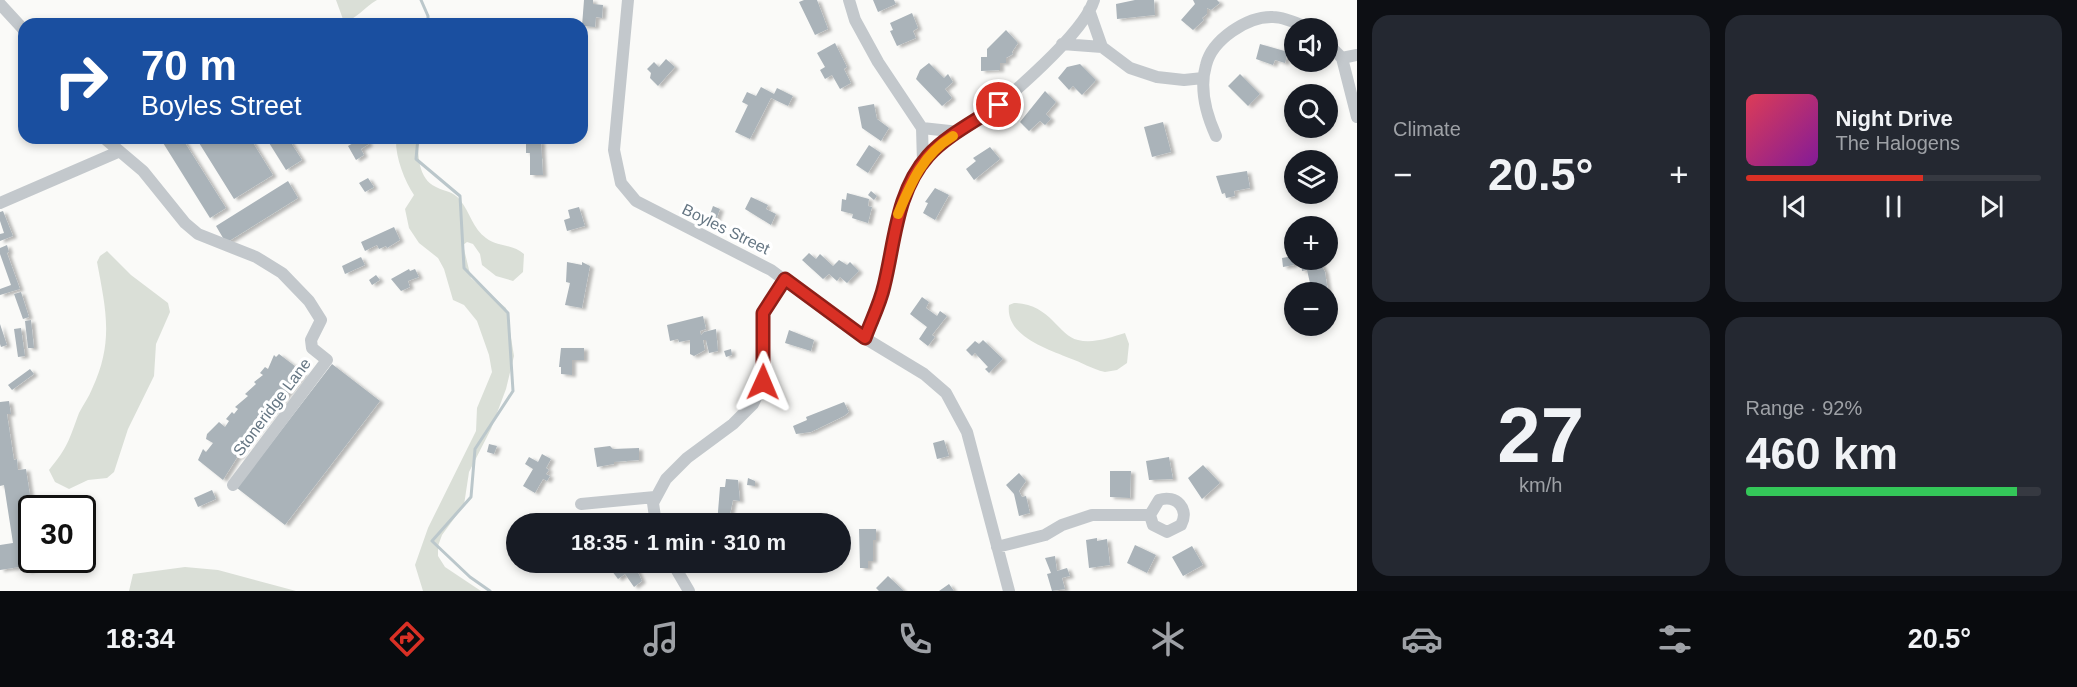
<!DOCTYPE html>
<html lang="en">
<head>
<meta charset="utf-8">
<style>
  body { margin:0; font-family:Helvetica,sans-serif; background:#242831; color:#f1f3f6; height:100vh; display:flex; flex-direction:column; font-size:22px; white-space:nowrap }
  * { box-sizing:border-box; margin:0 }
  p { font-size:20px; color:#9ea1a6 }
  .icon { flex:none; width:33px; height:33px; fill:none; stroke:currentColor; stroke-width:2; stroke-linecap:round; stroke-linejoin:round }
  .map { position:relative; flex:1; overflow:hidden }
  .sheet { display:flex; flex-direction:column; gap:15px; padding:15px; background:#0d0f14; width:720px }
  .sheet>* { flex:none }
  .top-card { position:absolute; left:18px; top:18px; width:570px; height:126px; border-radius:18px; box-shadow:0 3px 9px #0003; background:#1a4fa0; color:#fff; overflow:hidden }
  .tools { position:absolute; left:1284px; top:18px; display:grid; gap:12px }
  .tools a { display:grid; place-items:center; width:54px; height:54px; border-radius:50%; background:#171b24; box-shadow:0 3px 9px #0003; font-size:30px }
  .speed { position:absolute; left:18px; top:495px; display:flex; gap:12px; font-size:30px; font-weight:700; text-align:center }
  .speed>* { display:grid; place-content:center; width:78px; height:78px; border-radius:50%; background:#171b24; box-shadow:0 3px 9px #0003; line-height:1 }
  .speed .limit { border:3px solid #111; border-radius:9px; background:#fff; color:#111 }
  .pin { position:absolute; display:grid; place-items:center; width:51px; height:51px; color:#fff; margin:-26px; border:3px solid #fff; border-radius:50%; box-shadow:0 2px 6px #0007 }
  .me { position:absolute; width:66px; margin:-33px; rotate:1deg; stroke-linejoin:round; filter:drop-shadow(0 0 4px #0008) }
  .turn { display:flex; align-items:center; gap:21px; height:126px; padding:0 24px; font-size:27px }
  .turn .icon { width:78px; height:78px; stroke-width:2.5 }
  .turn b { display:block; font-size:42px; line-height:51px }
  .big { font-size:45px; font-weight:700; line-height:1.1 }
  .sheet .tile { flex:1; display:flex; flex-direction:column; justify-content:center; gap:9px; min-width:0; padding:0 21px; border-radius:18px; background:#242831 }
  .sheet .dial { align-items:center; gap:0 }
  .dial b { font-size:78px; line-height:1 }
  .song { display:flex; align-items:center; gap:18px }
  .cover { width:72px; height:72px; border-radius:9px; background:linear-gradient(135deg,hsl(350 70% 55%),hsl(290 70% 35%)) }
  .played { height:6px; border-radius:3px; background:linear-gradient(90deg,#d93025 60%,#363941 60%) }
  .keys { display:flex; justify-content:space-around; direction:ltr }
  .heat { display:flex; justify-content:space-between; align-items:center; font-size:33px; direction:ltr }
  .charge { height:9px; border-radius:4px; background:linear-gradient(90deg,#34c759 92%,#363941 0) }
  .sheet .tiles { flex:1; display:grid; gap:15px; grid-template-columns:repeat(2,1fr) }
  .trip { position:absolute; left:506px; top:513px; width:345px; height:60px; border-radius:30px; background:#171b24; box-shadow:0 3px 9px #0003; font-weight:700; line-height:60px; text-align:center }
  .tabs { display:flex; height:96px; justify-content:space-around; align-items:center; background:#090b0e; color:#9ea1a6 }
  .tabs .icon { width:42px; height:42px }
  .tabs .current { color:#d93025 }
  .tabs b { font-size:27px; color:#f1f3f6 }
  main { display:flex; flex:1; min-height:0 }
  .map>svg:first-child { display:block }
  .green { fill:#dadfd7 }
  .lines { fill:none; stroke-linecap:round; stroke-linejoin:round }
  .stream { stroke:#bbc7cb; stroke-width:3 }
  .building { fill:#aab3b9; filter:url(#shadow) }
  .minor { stroke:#c3c8cc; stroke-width:12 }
  .route-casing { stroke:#8d1f18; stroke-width:15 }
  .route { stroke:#d93025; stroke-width:10 }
  .slow { stroke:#f59e0b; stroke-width:10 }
  .labels { text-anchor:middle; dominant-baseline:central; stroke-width:6; stroke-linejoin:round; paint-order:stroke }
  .street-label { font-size:16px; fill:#657683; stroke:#fff }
</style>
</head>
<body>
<main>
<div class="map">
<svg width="1357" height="591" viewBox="0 0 1357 591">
  <defs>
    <filter id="shadow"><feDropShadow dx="4" dy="2" stdDeviation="1.5" flood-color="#0004"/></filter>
  </defs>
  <rect width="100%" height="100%" fill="#fafaf8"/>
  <!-- green -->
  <path class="green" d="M 336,0 L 377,0 C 365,7 355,20 344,22 Z
    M 396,138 L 418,138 C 418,155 418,179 436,187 C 446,192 453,191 460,200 C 470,212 473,229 486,238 C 498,247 513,244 524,254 L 523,272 L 513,281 L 496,276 L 482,265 L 480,254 L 473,244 L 467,242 L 463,245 L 471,278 L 506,308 L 514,356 L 506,389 L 491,429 L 469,472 L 464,505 L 442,535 L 438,546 L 438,556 L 445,567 L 481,591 L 423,591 L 415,565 L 428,528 L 476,431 L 477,408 L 492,372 L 489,355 L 477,321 L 464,305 L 453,300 L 444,269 L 438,258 L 419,243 L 409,228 L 405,209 L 414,195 C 404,180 395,156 396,138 Z
    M 107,251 L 131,275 L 168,303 L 170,312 L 156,344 L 154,376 L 128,429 L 114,472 L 107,478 L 88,480 L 69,489 L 55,482 L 49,470 C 68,447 69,440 79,413 C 83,405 89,397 92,389 C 114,342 106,310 97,262 L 100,256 Z
    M 1014,303 C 1051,304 1058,336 1078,340 C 1093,344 1112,337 1125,333 L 1129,344 L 1127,363 L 1117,370 L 1105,372 C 1091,369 1082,362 1069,358 C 1047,349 1005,336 1009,305 Z
    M 185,567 L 218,570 L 296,591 L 129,591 L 133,574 Z"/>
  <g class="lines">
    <!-- stream -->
    <path class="stream" d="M 421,0 L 428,16 L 428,24
      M 418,138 L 416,159 L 460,196 L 464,268 L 508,313 L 513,391 L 475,449 L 471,497 L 432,541 L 470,577 L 490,591"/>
  </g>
  <!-- building -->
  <path class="building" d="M 584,0 L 593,0 L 593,4 L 603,5 L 602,18 L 596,17 L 595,27 L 582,26 Z
    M 804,0 L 817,0 L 828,29 L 815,35 L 799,2 Z
    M 873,0 L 894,0 L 896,4 L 878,12 Z
    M 1135,0 L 1154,0 L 1155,15 L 1117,19 L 1116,4 Z
    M 1193,0 L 1217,0 L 1220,3 L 1211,10 L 1207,8 L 1207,14 L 1202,18 L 1204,20 L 1193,30 L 1181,20 L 1195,4 Z
    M 912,13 L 918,28 L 913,31 L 916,38 L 897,46 L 890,31 L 893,30 L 890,23 Z
    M 1006,30 L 1018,43 L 1012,52 L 1013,54 L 1006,58 L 1006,63 L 1000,63 L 1000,70 L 981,71 L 981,57 L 987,57 L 987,49 Z
    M 835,43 L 847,67 L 844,69 L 851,83 L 840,89 L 832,75 L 825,79 L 820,70 L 825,67 L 817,53 Z
    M 1260,44 L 1288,52 L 1285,63 L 1275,60 L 1273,65 L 1256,59 Z
    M 666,59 L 675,67 L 658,86 L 650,78 L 651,73 L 647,69 L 654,62 L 659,67 Z
    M 929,63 L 944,78 L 948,74 L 953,82 L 945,89 L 952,98 L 942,106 L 916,79 L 920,70 Z
    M 1080,64 L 1096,80 L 1082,95 L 1073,86 L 1069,90 L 1058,78 L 1067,67 Z
    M 1240,74 L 1260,94 L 1248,106 L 1228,86 Z
    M 761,87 L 774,94 L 777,88 L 793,96 L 788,106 L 771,98 L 750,139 L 735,132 L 748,105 L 742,102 L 747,92 L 756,96 Z
    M 1045,91 L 1056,102 L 1046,114 L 1051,119 L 1045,125 L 1040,121 L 1029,131 L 1020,122 Z
    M 874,104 L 877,119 L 889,128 L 881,141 L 862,128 L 858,107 Z
    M 1163,122 L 1171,152 L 1152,157 L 1144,127 Z
    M 160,138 L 182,138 L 226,208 L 210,218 Z
    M 196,138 L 250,138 L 273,175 L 234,199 Z
    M 266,138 L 288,138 L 302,160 L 286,170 Z
    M 362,138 L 365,138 L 369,144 L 361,149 L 364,155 L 356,160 L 348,146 Z
    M 526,141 L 541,141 L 543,175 L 530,175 L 530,153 L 526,153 Z
    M 869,145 L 881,153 L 868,173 L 856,165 Z
    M 990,147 L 1000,159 L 974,180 L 966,169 L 976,161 L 973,158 Z
    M 1247,171 L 1250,188 L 1234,191 L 1235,196 L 1226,198 L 1225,193 L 1222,194 L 1216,176 Z
    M 368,178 L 374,187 L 365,192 L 359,183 Z
    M 288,181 L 298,198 L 226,243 L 216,226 Z
    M 935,188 L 949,195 L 935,220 L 923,213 L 928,203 L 925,202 Z
    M 871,191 L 877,196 L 874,200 L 868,195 Z
    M 847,193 L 869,199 L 868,206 L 872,207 L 868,223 L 852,218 L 853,214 L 841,211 L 842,199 L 846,200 Z
    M 751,197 L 768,205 L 766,209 L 776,214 L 771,225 L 745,209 Z
    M 713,206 L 720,209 L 715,223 L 708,220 Z
    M 579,207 L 585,226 L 567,231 L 564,220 L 570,218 L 568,210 Z
    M 3,211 L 13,236 L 0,241 L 0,234 L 4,233 L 0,221 L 0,212 Z
    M 394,227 L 400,240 L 387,248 L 386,246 L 379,249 L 377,245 L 365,251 L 361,242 Z
    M 7,245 L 9,252 L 7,253 L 20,289 L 0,295 L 0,289 L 11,285 L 0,254 L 0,248 Z
    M 809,253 L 816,259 L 820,254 L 833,266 L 839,260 L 847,265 L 850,262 L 859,271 L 847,283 L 840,277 L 837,281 L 829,274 L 823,279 L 802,260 Z
    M 1293,256 L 1294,265 L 1283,267 L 1282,258 Z
    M 361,257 L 365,265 L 345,274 L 342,266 Z
    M 1319,260 L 1325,272 L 1328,292 L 1312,292 L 1307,270 L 1302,271 L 1301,263 Z
    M 567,262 L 582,265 L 582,262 L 590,266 L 582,308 L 565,305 L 570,283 L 566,282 Z
    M 409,269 L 410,271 L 415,269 L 419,277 L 408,281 L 410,287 L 401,291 L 391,279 Z
    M 376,275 L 380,280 L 372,285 L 369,280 Z
    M 21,292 L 29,317 L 23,319 L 14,294 Z
    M 922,297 L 929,302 L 926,308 L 937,316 L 940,311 L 947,316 L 932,335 L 935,337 L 928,346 L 919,339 L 927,327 L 910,314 Z
    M 703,316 L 706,329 L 700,331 L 701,335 L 704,332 L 716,329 L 718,351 L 709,353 L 706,340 L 703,340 L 705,350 L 694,356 L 690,354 L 690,340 L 679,342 L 678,339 L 670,341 L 667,325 Z
    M 31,320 L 34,348 L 28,348 L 25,321 Z
    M 0,324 L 7,345 L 1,347 L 0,344 Z
    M 21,328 L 25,356 L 18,357 L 14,329 Z
    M 789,330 L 814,340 L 811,351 L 785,343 Z
    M 983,340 L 1003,359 L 989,373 L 985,369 L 988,367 L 975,353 L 972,356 L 966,350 L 975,341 L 979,344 Z
    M 561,348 L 584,348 L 584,360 L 572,360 L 572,375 L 561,374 L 561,367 L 559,367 Z
    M 731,349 L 732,355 L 726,357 L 724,351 Z
    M 279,354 L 304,373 L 243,450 L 240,457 L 238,456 L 223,480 L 198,460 L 203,449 L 206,452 L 213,443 L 206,439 L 207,434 L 219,422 L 225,427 L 229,421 L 226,419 L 232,412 L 234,414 L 238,409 L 235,407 L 248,396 L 245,394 L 256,384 L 254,382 L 263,375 L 260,373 L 265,367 L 268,369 L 274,355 L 276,357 Z
    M 332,364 L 380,401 L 285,525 L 237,488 Z
    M 30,369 L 34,374 L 12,390 L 8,385 Z
    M 9,401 L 11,414 L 7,414 L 14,460 L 17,459 L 18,470 L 26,469 L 32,508 L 32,560 L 37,560 L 38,568 L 27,571 L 26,566 L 0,570 L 0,545 L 13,543 L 4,485 L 0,486 L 0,402 Z
    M 844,402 L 849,412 L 844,416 L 811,432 L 796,434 L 793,426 L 807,420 L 806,417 Z
    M 944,440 L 949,456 L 937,459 L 933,443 Z
    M 489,444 L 497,446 L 494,454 L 487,452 Z
    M 610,446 L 613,449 L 639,448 L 639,460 L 614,462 L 614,464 L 597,467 L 594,448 Z
    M 542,454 L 551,459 L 546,468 L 549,470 L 546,474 L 550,476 L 547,481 L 543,479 L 535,493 L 523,486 L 533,469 L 525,464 L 529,457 L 538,462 Z
    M 1169,457 L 1173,479 L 1149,480 L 1146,461 Z
    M 1203,465 L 1220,483 L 1202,499 L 1188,478 Z
    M 1110,471 L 1131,471 L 1130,498 L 1110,497 Z
    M 1019,473 L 1026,481 L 1019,491 L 1022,497 L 1026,496 L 1030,513 L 1019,516 L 1014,494 L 1006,485 Z
    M 748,478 L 755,481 L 755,486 L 747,485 Z
    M 726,479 L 738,480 L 740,501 L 733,500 L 728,524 L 717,524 L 720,487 L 725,487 Z
    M 212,490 L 216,499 L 198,507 L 194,498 Z
    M 859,529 L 876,529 L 876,540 L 873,540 L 873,561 L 868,561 L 868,568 L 860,568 Z
    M 1097,538 L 1097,541 L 1107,539 L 1110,565 L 1089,568 L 1086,540 Z
    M 1135,545 L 1156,555 L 1147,573 L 1127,563 Z
    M 1192,546 L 1203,565 L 1183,576 L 1172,557 Z
    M 1055,556 L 1057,571 L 1067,568 L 1070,576 L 1062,578 L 1065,589 L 1052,591 L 1047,574 L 1051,573 L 1045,558 Z
    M 623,562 L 633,562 L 642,581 L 634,587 L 625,574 L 618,579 L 612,571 Z
    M 888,576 L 904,591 L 879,591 L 876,588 Z
    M 949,584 L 954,591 L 939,591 Z"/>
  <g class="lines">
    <!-- minor -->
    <path class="minor" d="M 628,0 L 614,150 L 621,183 L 636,201 L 771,270 L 853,331 L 924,374 L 946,393 L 967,432 L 1009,591
      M 849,0 L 855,20 L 878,62 L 922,128 L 923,163
      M 0,4 L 24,30
      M 1089,10 L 1102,47
      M 1062,44 L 1102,47 L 1130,68 L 1157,77 L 1184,80 L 1203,78
      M 1328,44 L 1342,58 L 1357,117
      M 1342,58 L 1357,55
      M 922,128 L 959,132
      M 1216,136 C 1206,114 1199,89 1206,65 C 1212,40 1247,16 1273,17 C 1284,17 1299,24 1308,28
      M 104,138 L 143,171 L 185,223 L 198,234 L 256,257 L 282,273 L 309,301 L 321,320 L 311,340 L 312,348 L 327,360 L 233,485
      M 0,203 L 118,152
      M 865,338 C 871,321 880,304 884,287 C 896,242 896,196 926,158 C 939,141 960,132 977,120 C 1007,100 1084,33 1094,0
      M 581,504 L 655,497
      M 656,524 L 653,503 L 666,479 L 687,458 L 733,424 L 753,404 L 763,383 L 763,313 L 785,279
      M 997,547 L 1045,535 L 1062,525 L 1092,515 L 1150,515 L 1153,525 L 1167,532 L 1181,525 C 1190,509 1176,494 1159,500 L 1150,515
      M 672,562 L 689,591"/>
  </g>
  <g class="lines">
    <defs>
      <path id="route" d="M 763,382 L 763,313 L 785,279 L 865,338 C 871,321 880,304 884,286 C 895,242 896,192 928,156 C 947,135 976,121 999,105"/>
    </defs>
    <!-- route casing -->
    <use href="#route" class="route-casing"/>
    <!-- route -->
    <use href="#route" class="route"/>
    <!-- slow -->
    <path class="slow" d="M 898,214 C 911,183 923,154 953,136"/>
  </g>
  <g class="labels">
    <!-- street labels -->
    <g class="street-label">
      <text transform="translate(726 229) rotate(26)">Boyles Street</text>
      <text transform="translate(272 407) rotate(-53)">Stoneridge Lane</text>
    </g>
  </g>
</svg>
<div class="tools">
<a><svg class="icon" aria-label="sound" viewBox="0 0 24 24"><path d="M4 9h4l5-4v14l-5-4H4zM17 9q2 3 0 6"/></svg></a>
<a><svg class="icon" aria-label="search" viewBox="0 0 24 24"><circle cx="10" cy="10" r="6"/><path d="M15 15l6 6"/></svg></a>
<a><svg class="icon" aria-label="layers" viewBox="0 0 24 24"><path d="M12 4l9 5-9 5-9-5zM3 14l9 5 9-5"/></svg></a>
<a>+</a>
<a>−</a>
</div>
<div class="speed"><div class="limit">30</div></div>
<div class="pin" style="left:999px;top:105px;background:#d93025"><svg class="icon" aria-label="arrive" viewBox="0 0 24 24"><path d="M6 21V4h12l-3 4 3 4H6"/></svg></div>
<svg class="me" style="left:763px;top:382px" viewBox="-20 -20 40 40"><path d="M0-17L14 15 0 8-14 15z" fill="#d93025" stroke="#fff" stroke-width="4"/></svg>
<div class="trip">18:35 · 1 min · 310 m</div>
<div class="top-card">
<div class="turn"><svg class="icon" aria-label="right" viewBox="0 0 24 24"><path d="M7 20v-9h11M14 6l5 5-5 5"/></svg><div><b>70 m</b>Boyles Street</div></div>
</div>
</div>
<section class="sheet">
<div class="tiles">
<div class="tile"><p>Climate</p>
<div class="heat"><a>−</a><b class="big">20.5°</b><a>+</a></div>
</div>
<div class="tile">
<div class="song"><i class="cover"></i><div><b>Night Drive</b><p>The Halogens</p></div></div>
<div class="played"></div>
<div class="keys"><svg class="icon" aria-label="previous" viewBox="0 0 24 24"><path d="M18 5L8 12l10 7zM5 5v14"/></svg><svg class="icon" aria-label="pause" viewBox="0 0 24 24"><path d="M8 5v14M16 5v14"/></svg><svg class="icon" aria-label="next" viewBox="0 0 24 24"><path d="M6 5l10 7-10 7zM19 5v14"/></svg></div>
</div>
<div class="tile dial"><b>27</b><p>km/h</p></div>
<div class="tile"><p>Range · 92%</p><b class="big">460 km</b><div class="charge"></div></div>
</div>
</section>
</main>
<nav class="tabs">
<b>18:34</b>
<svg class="icon current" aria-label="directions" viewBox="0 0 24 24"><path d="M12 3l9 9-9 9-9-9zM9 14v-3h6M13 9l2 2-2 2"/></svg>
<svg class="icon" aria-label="music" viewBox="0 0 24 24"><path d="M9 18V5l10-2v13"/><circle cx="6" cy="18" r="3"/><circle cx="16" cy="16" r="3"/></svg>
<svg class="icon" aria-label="phone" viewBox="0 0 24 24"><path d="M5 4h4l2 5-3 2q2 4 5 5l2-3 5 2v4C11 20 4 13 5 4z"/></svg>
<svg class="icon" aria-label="climate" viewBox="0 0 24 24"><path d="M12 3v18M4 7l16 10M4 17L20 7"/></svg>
<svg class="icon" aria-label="car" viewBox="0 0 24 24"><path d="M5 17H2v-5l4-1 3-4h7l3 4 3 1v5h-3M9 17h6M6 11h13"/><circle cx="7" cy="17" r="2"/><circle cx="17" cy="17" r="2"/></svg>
<svg class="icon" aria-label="filters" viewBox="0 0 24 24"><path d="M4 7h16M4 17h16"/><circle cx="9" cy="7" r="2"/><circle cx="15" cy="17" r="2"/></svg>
<b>20.5°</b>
</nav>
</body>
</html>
